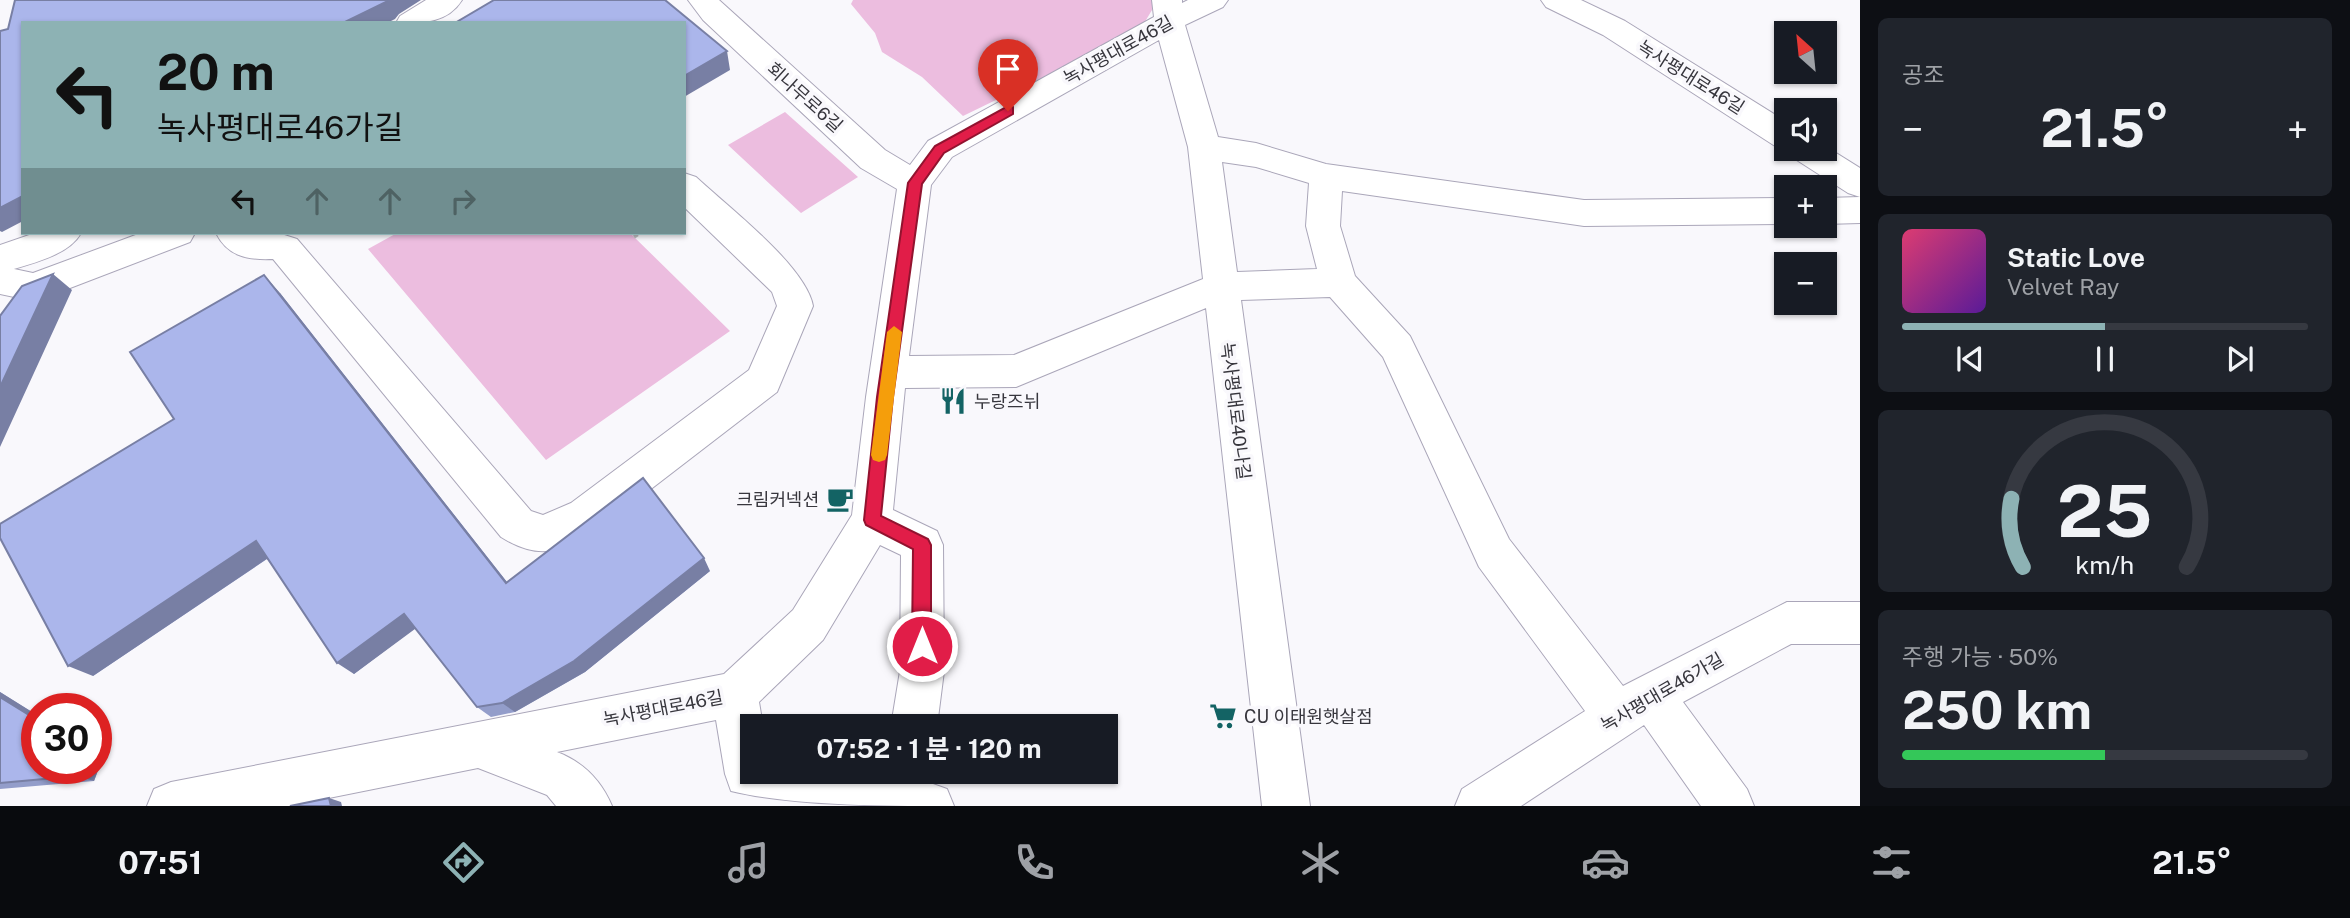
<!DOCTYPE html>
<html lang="ko">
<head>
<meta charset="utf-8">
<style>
  body { margin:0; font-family:"Public Sans","Noto Sans KR",sans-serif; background:#20242c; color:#f1f3f6; height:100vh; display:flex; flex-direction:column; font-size:26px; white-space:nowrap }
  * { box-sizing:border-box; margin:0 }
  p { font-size:23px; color:#9ea1a6 }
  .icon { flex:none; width:38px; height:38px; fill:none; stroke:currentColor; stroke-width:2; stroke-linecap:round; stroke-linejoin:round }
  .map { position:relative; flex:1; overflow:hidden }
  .details { display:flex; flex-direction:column; gap:18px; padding:18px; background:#0d0f14; width:490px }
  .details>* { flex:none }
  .banner { position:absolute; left:21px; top:21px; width:665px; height:214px; border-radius:0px; box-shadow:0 2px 5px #0004; background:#8db2b4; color:#111; overflow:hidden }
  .needle { width:46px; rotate:333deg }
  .controls { position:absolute; left:1774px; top:21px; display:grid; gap:14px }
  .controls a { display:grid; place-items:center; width:63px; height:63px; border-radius:0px; background:#171b24; box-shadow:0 2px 5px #0004; font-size:35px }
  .speed { position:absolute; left:21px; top:693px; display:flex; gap:14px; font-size:35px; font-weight:700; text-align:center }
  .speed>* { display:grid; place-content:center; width:91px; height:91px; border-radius:50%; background:#171b24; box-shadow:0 2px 5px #0004; line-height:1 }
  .speed .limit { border:10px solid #d22; background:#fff; color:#111 }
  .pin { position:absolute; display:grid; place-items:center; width:60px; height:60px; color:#fff; margin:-72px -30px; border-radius:50% 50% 50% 0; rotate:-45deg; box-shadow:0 0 7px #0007 }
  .pin .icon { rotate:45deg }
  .me { position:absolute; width:77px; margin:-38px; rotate:0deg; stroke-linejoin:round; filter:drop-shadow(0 0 5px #0008) }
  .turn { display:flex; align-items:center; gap:24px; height:147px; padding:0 21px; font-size:32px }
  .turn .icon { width:91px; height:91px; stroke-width:2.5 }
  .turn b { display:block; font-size:49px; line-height:60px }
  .lanes { display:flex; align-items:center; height:66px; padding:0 21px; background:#0003; justify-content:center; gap:35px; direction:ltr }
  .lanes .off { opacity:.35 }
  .big { font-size:52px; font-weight:700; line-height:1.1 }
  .details .tile { flex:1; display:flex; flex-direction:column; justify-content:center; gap:10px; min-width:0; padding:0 24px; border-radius:10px; background:#20242c }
  .details .dial { align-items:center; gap:0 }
  .dial svg { height:182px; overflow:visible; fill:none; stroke:#363941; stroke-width:7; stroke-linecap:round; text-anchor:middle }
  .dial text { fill:#f1f3f6; stroke:none }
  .song { display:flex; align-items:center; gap:21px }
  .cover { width:84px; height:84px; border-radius:10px; background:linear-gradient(135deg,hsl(340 70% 55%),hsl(270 70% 35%)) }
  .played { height:7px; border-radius:4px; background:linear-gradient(90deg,#8db2b4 50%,#363941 50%) }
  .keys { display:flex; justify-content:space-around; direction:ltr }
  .heat { display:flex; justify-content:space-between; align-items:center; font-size:38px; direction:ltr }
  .charge { height:10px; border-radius:5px; background:linear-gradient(90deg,#34c759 50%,#363941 0) }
  .trip { position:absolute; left:740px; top:714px; width:378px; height:70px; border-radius:0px; background:#171b24; box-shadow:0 2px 5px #0004; font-weight:700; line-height:70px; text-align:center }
  .tabs { display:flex; height:112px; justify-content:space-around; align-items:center; background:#090b0e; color:#9ea1a6 }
  .tabs .icon { width:49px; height:49px }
  .tabs .on { color:#8db2b4 }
  .tabs b { font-size:32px; color:#f1f3f6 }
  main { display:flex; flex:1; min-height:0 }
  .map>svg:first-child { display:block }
  .green { fill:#ecbddf }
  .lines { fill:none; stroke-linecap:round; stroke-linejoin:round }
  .minor-casing { stroke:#aaa6b9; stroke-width:2 }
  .major-casing { stroke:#aaa6b9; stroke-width:2 }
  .path { stroke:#bdbcc0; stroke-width:3.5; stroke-dasharray:4.5 4.5; stroke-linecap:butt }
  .minor { fill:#fff; fill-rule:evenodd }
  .major { fill:#fff; fill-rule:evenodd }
  .wall { fill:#939dca }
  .shaded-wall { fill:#787fa4 }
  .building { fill:#abb6eb; stroke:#787fa4; stroke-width:2 }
  .route { fill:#e11d48; stroke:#92132f; stroke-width:2 }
  .slow { fill:#f59e0b }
  .labels { text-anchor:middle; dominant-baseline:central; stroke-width:7; stroke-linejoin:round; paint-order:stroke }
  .street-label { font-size:18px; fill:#37363d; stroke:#f9f8fc }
  .poi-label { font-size:18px; fill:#37363d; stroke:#f9f8fc; text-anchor:start }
</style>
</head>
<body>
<main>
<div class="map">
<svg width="1860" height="806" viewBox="0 0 1860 806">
  <rect width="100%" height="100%" fill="#f9f8fc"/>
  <!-- green -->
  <path class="green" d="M 853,0 L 1158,0 L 1140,30 L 963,116 L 922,77 L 882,52 L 875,33 L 851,4 Z
    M 785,112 L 858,177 L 801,213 L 728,145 Z
    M 397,233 L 630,233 L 730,331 L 546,460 L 368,249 Z"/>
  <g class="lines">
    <defs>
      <path id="minor" d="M 688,0 L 719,0 L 885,150 L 910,165 L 928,141 L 1154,17 L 1152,0 L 1182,0 L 1182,3 L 1188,0 L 1228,0 L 1223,7 L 1185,25 L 1218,137 L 1256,143 L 1326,164 L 1584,200 L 1787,198 L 1787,224 L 1584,226 L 1342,191 L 1340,226 L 1355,276 L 1410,336 L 1509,539 L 1623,686 L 1787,602 L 1860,602 L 1860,644 L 1791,644 L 1683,702 L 1747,789 L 1754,806 L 1701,806 L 1644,725 L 1521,806 L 1455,806 L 1462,789 L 1585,711 L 1479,567 L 1383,357 L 1330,297 L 1241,300 L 1310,806 L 1262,806 L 1206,308 L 1016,387 L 905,388 L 893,510 L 937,531 L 943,545 L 944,671 L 937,726 L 891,726 L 900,671 L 901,555 L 880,545 L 823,640 L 759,702 L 763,726 L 752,726 L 752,772 L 888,772 L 905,774 L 947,789 L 954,806 C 887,806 793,806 731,791 L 725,774 L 716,720 L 557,752 C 583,762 601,780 612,806 L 556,806 L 547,795 L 478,768 L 289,806 L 147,806 L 154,789 L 171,782 L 724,674 L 793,610 L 852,515 L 866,397 L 897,189 L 861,168 L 703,20 ZM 1159,40 L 1188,147 L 1203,279 L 1014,355 L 909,356 L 931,185 L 952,157 ZM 1222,162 L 1256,167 L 1309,183 L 1306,226 L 1317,269 L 1237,272 Z
        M 1541,0 L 1581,0 L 1625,21 L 1787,122 L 1787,149 L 1825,149 L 1825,146 L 1860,168 L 1860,197 L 1848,193 L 1792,157 L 1788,150 L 1775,146 L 1603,35 L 1546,7 Z
        M 684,173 L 696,177 C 727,206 806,266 813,306 L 777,392 L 599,529 C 562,551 541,562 501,537 L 273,259 C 248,260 228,257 216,233 L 278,233 L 297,239 L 531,511 L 543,515 L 571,503 L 749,370 L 777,306 L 772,292 L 684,207 Z
        M 1860,197 L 1860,223 L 1825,224 L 1825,198 Z
        M 141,233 L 195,233 L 190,242 L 44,298 L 33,301 L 0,294 L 0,266 L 33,273 Z"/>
      <path id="major" d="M 426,0 L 462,0 C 447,24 421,23 396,23 L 400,16 Z
        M 35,233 L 81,233 C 68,257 25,265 0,273 L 0,245 Z"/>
    </defs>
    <!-- minor casing -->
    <use href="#minor" class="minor-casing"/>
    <!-- major casing -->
    <use href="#major" class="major-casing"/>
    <!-- path -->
    <path class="path" d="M 634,237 L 640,233"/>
    <!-- minor -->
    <use href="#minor" class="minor"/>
    <!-- major -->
    <use href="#major" class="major"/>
  </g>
  <!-- wall -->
  <path class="wall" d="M 280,293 L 507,582 L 710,571 L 585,672 L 515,712 L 491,717 L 477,707 L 415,628 L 354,674 L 267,559 L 93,676 L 174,419 Z
    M 0,692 L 103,757 L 94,781 L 0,789 Z"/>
  <!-- shaded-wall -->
  <path class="shaded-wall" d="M 387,0 L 421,0 L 399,14 L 395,19 L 387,23 L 343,23 Z
    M 727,51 L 730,70 L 684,97 L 684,76 Z
    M 23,196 L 23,221 L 2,232 L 0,231 L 0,208 Z
    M 53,274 L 72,290 L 0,447 L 0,387 Z
    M 264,275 L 280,293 L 517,595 L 506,583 Z
    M 256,541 L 274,554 L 93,676 L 68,666 Z
    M 704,558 L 710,571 L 585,672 L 515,712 L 502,703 Z
    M 404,614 L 419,626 L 354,674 L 337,663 Z
    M 0,692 L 37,715 L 37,720 L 0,697 Z
    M 96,753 L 103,757 L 94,781 L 77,776 L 80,768 L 96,768 Z
    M 329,798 L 341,802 L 342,806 L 331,806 Z"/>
  <!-- building -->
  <path class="building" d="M 15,0 L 387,0 L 386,2 L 343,23 L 23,23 L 23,196 L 0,208 L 0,31 L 8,29 Z
    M 494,0 L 665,0 L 727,51 L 684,76 L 684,23 L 455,23 Z
    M 53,274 L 0,387 L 0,316 L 22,286 Z
    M 264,275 L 506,583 L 643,478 L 704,558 L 574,661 L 502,703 L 477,707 L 404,614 L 337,663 L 256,541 L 68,666 L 0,538 L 0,524 L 174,419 L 130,352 Z
    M 0,697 L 37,720 L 37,768 L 80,768 L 77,776 L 0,783 Z
    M 329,798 L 331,806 L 290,806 Z"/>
  <!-- route -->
  <path class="route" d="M 1008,106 L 1013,107 L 1013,114 L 944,153 L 922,184 L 893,397 L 881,516 L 928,539 L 931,545 L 931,646 L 928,652 L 922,655 L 915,652 L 912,646 L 913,549 L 866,525 L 864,520 L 877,397 L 908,183 L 935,146 Z"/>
  <!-- slow -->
  <path class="slow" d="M 894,326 L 902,332 L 887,455 L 885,460 L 879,462 L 873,460 L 871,455 L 887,332 Z"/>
  <!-- icons -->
  <defs>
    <symbol id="restaurant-bare" viewBox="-9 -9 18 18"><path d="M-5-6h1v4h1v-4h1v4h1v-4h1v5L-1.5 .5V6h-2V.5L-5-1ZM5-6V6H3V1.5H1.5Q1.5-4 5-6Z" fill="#136364" stroke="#f9f8fc" stroke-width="2.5" paint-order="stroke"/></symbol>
    <symbol id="cafe-bare" viewBox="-9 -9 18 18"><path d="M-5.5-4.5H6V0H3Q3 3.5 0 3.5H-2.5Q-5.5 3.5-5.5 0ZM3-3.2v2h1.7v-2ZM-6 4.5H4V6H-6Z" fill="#136364" stroke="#f9f8fc" stroke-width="2.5" paint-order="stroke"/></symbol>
    <symbol id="supermarket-bare" viewBox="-9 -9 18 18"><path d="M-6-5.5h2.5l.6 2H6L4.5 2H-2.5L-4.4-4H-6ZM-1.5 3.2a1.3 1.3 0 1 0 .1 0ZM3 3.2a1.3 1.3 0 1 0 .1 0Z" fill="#136364" stroke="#f9f8fc" stroke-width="2.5" paint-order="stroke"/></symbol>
  </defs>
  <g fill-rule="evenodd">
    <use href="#restaurant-bare" x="934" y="382" width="38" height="38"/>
    <use href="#cafe-bare" x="821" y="480" width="38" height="38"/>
    <use href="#supermarket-bare" x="1204" y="697" width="38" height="38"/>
  </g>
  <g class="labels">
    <!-- street labels -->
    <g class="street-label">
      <text transform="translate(1118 50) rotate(-29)">녹사평대로46길</text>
      <text transform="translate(1691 77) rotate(32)">녹사평대로46길</text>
      <text transform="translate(805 97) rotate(42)">회나무로6길</text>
      <text transform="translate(1236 411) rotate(83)">녹사평대로40나길</text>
      <text transform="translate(1662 692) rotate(-30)">녹사평대로46가길</text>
      <text transform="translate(663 708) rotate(-11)">녹사평대로46길</text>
    </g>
    <!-- poi labels -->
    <g class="poi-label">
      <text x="974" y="401">누랑즈뉘</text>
      <text x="819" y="499" text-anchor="end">크림커넥션</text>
      <text x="1244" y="716">CU 이태원햇살점</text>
    </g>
  </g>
</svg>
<div class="controls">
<a><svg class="needle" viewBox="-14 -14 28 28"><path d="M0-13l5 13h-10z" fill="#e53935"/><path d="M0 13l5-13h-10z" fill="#9ea1a6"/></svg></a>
<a><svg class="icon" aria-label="sound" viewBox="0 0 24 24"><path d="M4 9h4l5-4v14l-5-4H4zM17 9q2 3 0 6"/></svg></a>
<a>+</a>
<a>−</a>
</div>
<div class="speed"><div class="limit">30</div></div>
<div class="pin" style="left:1008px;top:111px;background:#d93025"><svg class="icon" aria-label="arrive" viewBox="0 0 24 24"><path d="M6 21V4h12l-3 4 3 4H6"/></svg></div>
<svg class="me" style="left:922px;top:646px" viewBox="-20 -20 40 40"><circle r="17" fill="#e11d48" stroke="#fff" stroke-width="3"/><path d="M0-11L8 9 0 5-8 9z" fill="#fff"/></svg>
<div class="trip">07:52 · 1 분 · 120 m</div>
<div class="banner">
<div class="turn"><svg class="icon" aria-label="left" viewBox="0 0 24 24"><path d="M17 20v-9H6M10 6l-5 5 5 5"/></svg><div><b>20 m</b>녹사평대로46가길</div></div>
<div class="lanes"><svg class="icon" aria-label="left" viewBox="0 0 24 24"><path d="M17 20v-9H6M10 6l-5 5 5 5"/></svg><svg class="icon off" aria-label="ahead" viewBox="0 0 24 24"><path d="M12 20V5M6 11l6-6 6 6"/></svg><svg class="icon off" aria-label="ahead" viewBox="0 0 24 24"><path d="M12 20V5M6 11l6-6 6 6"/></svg><svg class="icon off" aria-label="right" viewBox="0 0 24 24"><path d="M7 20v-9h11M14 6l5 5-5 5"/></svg></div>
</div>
</div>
<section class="details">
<div class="tile"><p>공조</p>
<div class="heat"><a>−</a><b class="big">21.5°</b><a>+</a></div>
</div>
<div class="tile">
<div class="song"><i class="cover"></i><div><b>Static Love</b><p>Velvet Ray</p></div></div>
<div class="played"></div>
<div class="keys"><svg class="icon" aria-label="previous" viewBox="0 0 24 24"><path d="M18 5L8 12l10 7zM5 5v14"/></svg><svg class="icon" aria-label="pause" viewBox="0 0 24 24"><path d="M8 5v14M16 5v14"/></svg><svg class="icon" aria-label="next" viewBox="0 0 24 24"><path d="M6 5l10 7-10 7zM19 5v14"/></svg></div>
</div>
<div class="tile dial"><svg viewBox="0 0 100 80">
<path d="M14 69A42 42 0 1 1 86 69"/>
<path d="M14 69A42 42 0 0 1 9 39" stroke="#8db2b4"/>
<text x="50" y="56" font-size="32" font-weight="700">25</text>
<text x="50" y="72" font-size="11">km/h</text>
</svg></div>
<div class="tile"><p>주행 가능 · 50%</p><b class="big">250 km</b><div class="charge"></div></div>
</section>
</main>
<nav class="tabs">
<b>07:51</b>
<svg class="icon on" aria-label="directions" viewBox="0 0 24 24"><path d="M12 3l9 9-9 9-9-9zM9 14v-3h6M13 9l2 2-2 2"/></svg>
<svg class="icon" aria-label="music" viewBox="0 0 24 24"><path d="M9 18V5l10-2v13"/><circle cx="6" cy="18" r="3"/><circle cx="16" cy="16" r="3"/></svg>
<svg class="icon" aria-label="phone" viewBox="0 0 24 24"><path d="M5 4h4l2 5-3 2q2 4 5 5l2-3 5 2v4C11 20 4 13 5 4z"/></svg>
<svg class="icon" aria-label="climate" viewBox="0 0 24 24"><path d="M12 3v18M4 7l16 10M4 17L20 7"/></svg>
<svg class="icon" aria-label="car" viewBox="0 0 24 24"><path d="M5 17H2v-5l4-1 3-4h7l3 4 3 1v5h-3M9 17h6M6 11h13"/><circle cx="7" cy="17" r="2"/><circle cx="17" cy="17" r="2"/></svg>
<svg class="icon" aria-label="filters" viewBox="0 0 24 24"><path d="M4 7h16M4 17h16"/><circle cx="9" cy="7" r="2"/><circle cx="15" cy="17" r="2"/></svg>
<b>21.5°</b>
</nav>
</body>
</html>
